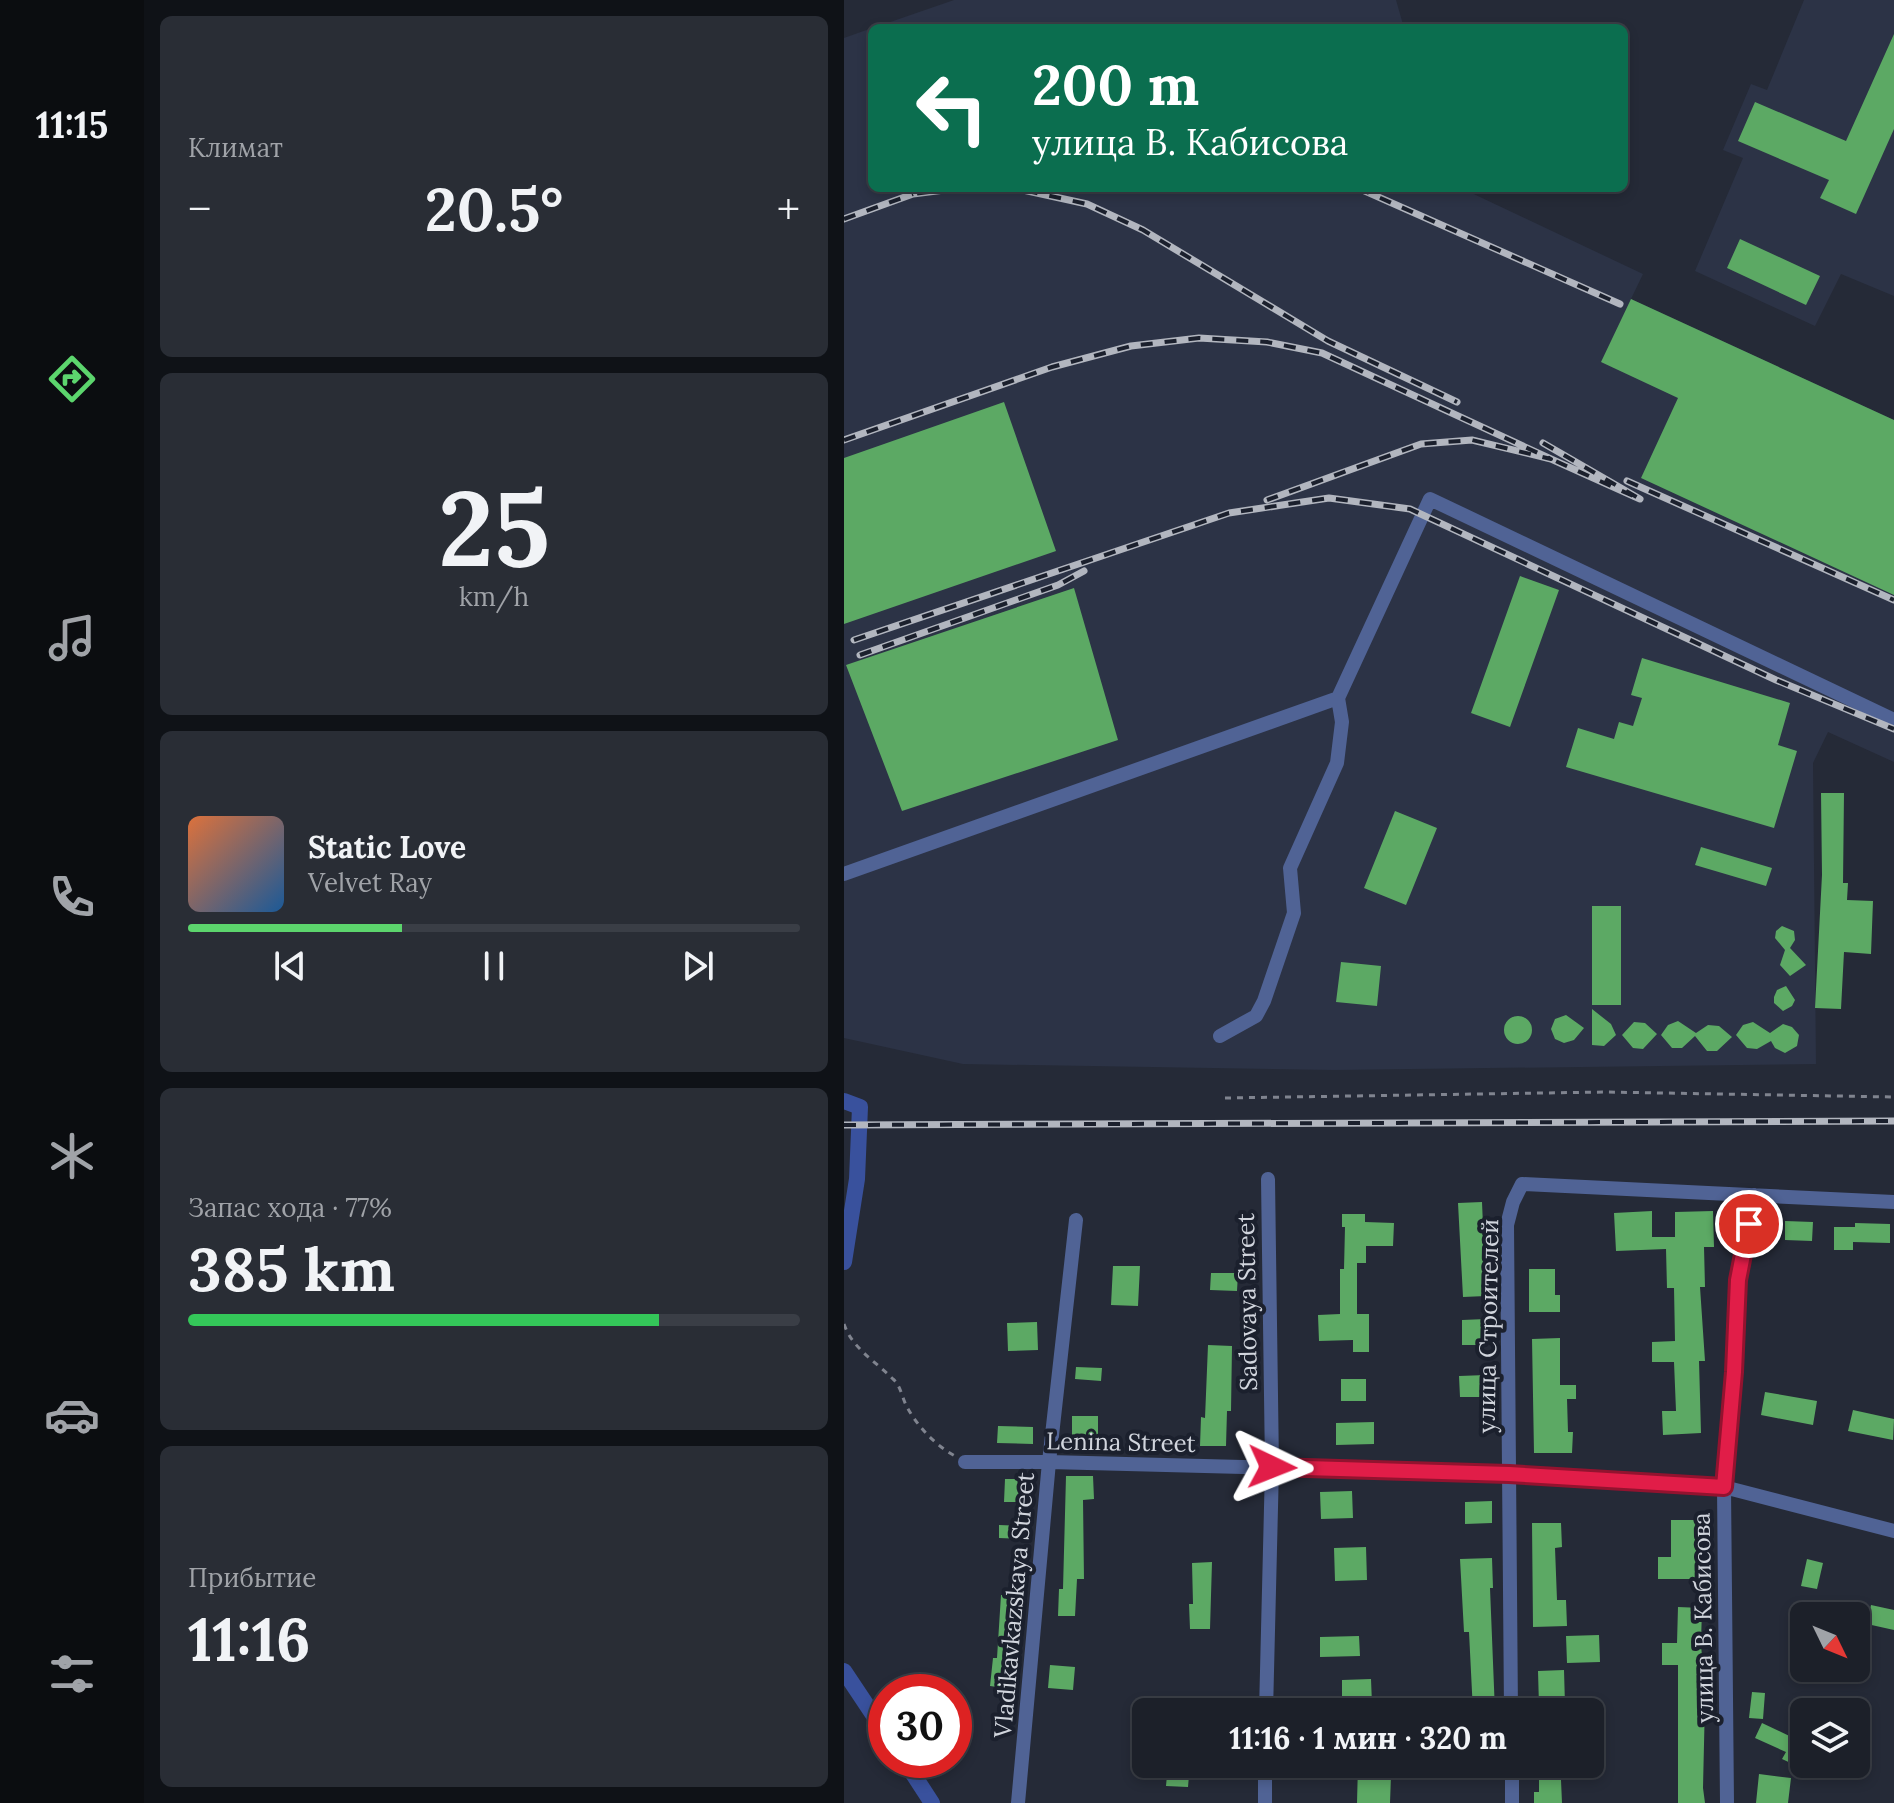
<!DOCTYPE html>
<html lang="ru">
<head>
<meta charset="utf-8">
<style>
  body { margin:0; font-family:Lora,serif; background:#292d35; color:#f1f3f6; height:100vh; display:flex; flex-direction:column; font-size:30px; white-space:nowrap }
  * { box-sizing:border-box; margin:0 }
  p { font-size:26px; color:#a0a3a8 }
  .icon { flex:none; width:44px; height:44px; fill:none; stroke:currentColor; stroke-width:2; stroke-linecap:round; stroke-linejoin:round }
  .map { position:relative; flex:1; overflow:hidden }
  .panel { display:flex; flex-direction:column; gap:16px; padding:16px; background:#0f1217; width:700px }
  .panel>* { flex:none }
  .guide { position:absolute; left:24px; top:24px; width:760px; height:168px; border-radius:12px; box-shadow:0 4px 12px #0003,0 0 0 2px #3a3e46; background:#0b6e4f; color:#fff; overflow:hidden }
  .needle { width:52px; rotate:133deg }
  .tools { position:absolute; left:946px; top:1602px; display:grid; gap:16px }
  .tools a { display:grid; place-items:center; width:80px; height:80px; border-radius:12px; background:#1c2029; box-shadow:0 4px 12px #0003,0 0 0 2px #3a3e46; font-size:40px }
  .speed { position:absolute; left:24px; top:1674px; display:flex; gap:16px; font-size:40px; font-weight:700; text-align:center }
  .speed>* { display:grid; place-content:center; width:104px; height:104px; border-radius:50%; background:#1c2029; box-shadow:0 4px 12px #0003,0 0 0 2px #3a3e46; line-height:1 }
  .speed .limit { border:12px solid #d22; background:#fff; color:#111 }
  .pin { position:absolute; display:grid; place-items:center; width:68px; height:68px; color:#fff; margin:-34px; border:4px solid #fff; border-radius:50%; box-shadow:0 2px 8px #0007 }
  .me { position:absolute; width:88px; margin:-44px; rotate:92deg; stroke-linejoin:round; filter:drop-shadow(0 0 6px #0008) }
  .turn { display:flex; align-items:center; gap:28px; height:168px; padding:0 32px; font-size:36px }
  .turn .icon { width:104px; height:104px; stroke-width:2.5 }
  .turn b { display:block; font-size:56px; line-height:68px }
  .big { font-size:60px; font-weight:700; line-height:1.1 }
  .panel .card { flex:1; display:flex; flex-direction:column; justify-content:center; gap:12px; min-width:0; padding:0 28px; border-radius:12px; background:#292d35 }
  .panel .dial { align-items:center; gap:0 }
  .dial b { font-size:104px; line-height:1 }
  .song { display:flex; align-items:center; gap:24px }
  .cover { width:96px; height:96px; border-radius:12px; background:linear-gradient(135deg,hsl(20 70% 55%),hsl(210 70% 35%)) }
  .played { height:8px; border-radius:4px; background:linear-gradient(90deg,#5cd56d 35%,#3a3e46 35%) }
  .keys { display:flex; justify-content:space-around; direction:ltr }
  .heat { display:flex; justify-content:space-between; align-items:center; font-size:44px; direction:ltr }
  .charge { height:12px; border-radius:6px; background:linear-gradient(90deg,#34c759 77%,#3a3e46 0) }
  .trip { position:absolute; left:288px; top:1698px; width:472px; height:80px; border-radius:12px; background:#1c2029; box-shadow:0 4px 12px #0003,0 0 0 2px #3a3e46; font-weight:700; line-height:80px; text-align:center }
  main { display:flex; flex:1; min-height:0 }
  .tab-bar { display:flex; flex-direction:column; width:144px; justify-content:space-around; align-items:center; background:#0b0d10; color:#a0a3a8 }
  .tab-bar .icon { width:56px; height:56px }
  .tab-bar .on { color:#5cd56d }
  .tab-bar b { font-size:36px; color:#f1f3f6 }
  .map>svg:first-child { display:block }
  .built { fill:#2c3346 }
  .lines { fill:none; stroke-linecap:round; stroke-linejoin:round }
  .canal { stroke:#39519d; stroke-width:16 }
  .building { fill:#5ca964 }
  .path { stroke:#80848f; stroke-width:3; stroke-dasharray:6 6; stroke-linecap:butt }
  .minor { stroke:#506395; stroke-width:14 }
  .rail-casing { stroke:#b2b6bf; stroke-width:7 }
  .rail { stroke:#1b202d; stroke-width:4; stroke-dasharray:12; stroke-linecap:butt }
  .route-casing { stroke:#92132f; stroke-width:20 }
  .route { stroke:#e11d48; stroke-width:14 }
  .labels { text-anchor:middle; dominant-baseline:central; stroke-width:8; stroke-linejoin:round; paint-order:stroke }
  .street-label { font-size:24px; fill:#d1d5dd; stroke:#1b202d }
</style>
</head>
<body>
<main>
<nav class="tab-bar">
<b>11:15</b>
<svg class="icon on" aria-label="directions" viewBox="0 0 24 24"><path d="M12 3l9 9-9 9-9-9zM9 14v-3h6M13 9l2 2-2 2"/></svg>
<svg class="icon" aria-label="music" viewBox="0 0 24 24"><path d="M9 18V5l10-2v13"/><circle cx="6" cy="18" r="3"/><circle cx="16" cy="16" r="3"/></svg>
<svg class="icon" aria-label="phone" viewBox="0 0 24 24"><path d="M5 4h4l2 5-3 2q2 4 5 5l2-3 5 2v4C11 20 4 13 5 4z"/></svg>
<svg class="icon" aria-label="climate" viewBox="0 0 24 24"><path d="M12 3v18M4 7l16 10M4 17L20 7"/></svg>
<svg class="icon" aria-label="car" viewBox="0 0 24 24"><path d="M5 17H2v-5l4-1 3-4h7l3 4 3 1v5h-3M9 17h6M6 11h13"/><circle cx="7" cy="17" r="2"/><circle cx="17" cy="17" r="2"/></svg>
<svg class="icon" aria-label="filters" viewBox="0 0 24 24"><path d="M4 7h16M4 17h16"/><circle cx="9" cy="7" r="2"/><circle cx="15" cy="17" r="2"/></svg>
</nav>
<section class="panel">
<div class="card"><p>Климат</p>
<div class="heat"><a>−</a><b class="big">20.5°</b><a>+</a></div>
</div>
<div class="card dial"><b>25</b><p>km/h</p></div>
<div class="card">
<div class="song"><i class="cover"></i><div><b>Static Love</b><p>Velvet Ray</p></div></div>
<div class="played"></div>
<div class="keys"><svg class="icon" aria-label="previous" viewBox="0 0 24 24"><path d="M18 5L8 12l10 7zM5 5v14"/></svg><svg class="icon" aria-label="pause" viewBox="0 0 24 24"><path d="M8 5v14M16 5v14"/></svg><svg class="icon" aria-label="next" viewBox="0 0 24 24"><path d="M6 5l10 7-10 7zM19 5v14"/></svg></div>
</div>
<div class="card"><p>Запас хода · 77%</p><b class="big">385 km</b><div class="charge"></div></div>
<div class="card"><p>Прибытие</p><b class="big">11:16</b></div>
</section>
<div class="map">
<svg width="1050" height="1803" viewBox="0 0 1050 1803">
  <rect width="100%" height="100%" fill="#252a37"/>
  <!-- built -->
  <path class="built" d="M 110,0 L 552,0 L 560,28 L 29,28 Z
    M 960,0 L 1050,0 L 1050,296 L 997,274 L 971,326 L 851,271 L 899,158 L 879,150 L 907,84 L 923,90 Z
    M 28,28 L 28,188 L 617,188 L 799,274 L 787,299 L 1050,420 L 1050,762 L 984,732 L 969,763 L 972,1064 L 491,1070 L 119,1064 L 0,1038 L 0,38 Z"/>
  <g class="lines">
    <!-- canal -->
    <path class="canal" d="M 0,1101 L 16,1107 L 13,1179 L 0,1262
      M 0,1671 L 42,1734
      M 60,1760 L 88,1803"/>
  </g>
  <!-- building -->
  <path class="building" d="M 1050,34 L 1050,129 L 1012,214 L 976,198 L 985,180 L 894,141 L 911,102 L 1002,141 Z
    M 896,239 L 976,276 L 962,305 L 883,268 Z
    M 787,299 L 1050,420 L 1050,595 L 797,478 L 834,398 L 757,362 Z
    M 160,402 L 212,551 L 0,624 L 0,458 Z
    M 676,576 L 715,590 L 666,727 L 627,713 Z
    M 230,588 L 274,740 L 58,811 L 2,665 Z
    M 798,658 L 946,703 L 934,745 L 953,751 L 930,828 L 722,767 L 734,728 L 770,739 L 775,722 L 789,726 L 798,698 L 787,695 Z
    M 977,793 L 1000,793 L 999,883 L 1004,883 L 1003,900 L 1029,901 L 1027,954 L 1000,952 L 997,1009 L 971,1008 L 978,875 Z
    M 551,811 L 593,828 L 562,905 L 520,888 Z
    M 857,847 L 928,868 L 922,886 L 851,865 Z
    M 748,906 L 777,906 L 777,1005 L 748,1005 Z
    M 938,926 L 950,931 L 951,940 L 946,948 L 962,965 L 946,976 L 936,965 L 941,950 L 931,938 L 932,931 Z
    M 497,962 L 537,966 L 533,1006 L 492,1002 Z
    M 942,986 L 951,1000 L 948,1006 L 939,1011 L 930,1003 L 930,997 L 933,990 Z
    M 748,1009 L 767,1024 L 772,1035 L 760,1046 L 748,1045 Z
    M 722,1015 L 740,1028 L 730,1040 L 720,1043 L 711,1039 L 707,1029 L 711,1019 Z
    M660 1030a14 14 0 1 1 28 0a14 14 0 1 1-28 0Z
    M 834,1021 L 852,1033 L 864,1025 L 875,1026 L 888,1037 L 873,1051 L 863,1051 L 851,1036 L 838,1048 L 828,1048 L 817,1035 L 824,1025 Z
    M 790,1022 L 801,1023 L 813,1034 L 799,1049 L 789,1048 L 778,1035 Z
    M 909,1022 L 926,1033 L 939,1024 L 948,1027 L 955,1035 L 953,1046 L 941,1053 L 931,1048 L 927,1041 L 913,1049 L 903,1048 L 892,1035 L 899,1025 Z
    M 638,1202 L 642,1296 L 619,1297 L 614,1203 Z
    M 808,1211 L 808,1237 L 831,1237 L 831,1212 L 869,1211 L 870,1247 L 860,1247 L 861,1287 L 856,1287 L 861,1361 L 855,1361 L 857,1433 L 819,1435 L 818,1411 L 832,1411 L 830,1362 L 808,1362 L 808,1342 L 831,1341 L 830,1288 L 823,1288 L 822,1249 L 772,1251 L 770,1213 Z
    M 498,1214 L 521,1214 L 521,1222 L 550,1223 L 549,1246 L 522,1246 L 522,1263 L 513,1263 L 513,1314 L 525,1314 L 525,1352 L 509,1352 L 509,1340 L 475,1341 L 474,1315 L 496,1314 L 496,1269 L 500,1269 L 501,1227 L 498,1227 Z
    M 941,1221 L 969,1222 L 968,1241 L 941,1240 Z
    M 1011,1223 L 1046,1224 L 1046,1243 L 1009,1242 L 1009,1250 L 990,1250 L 990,1227 L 1011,1227 Z
    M 269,1266 L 296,1266 L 294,1306 L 267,1305 Z
    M 685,1269 L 711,1269 L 711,1295 L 716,1295 L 716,1312 L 685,1312 Z
    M 367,1273 L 394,1273 L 393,1291 L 366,1290 Z
    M 642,1319 L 643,1345 L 618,1345 L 618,1320 Z
    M 193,1322 L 194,1350 L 164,1351 L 163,1323 Z
    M 716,1338 L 716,1385 L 732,1385 L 732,1399 L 723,1399 L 724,1432 L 729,1432 L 728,1453 L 690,1453 L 688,1339 Z
    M 364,1345 L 388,1346 L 387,1411 L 383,1411 L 382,1446 L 356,1446 L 357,1417 L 361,1418 Z
    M 232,1367 L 258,1368 L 257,1381 L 231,1379 Z
    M 642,1375 L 642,1397 L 616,1397 L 615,1376 Z
    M 497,1379 L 522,1379 L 522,1401 L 497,1401 Z
    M 921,1392 L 973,1401 L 969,1425 L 917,1415 Z
    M 1009,1410 L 1050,1419 L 1049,1440 L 1004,1431 Z
    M 228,1416 L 254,1416 L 254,1439 L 228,1440 Z
    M 530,1422 L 530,1444 L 492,1445 L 492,1423 Z
    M 154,1426 L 189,1427 L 189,1444 L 153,1443 Z
    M 222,1476 L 249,1476 L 250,1499 L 239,1500 L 240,1579 L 233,1579 L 231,1616 L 214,1616 L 215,1589 L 219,1589 Z
    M 161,1479 L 181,1479 L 181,1502 L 160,1502 Z
    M 508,1491 L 509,1518 L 477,1519 L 476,1492 Z
    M 648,1501 L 648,1523 L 621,1524 L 621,1502 Z
    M 827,1520 L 862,1520 L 861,1579 L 814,1579 L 814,1557 L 827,1557 Z
    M 688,1523 L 717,1523 L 718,1547 L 711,1548 L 713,1600 L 722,1600 L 723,1626 L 689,1627 Z
    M 155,1525 L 182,1526 L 181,1539 L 155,1538 Z
    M 522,1547 L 523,1580 L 491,1581 L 490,1548 Z
    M 648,1558 L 649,1588 L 646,1588 L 651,1712 L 629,1712 L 625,1632 L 620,1632 L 616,1559 Z
    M 963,1559 L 979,1563 L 973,1589 L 957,1586 Z
    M 368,1562 L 366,1629 L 346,1629 L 345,1604 L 349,1604 L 348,1563 Z
    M 157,1595 L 175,1596 L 168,1689 L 146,1686 L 149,1658 L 153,1658 Z
    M 1027,1605 L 1050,1610 L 1050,1630 L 1023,1624 Z
    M 834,1607 L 858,1608 L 857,1643 L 861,1701 L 859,1788 L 861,1803 L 834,1803 L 834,1665 L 818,1665 L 818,1643 L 833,1643 Z
    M 755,1635 L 756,1662 L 723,1663 L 722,1636 Z
    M 515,1636 L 516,1656 L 476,1657 L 476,1637 Z
    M 206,1665 L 231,1667 L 229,1690 L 204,1688 Z
    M 720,1670 L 721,1705 L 695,1706 L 694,1671 Z
    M 527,1679 L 528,1704 L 498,1704 L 498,1680 Z
    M 908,1692 L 921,1693 L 919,1719 L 905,1718 Z
    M 918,1723 L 960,1743 L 960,1751 L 953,1766 L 938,1759 L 942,1752 L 911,1738 Z
    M 324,1764 L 346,1764 L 344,1787 L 322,1786 Z
    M 514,1764 L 526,1764 L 527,1776 L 547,1776 L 546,1803 L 513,1803 Z
    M 695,1764 L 725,1764 L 725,1780 L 717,1780 L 718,1803 L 690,1803 L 690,1792 L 695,1792 Z
    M 915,1774 L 947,1778 L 944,1803 L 912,1803 Z"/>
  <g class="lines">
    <!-- path -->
    <path class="path" d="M 381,1098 L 761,1092 L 1050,1097
      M 0,1324 C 8,1348 31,1361 49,1379 C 57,1386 58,1398 63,1407 C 74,1427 91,1445 111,1456"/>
    <!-- minor -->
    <path class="minor" d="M 0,874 L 494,698 L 586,499 L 1050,720
      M 376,1036 L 412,1016 L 420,1001 L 450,913 L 446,868 L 493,763 L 498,722 L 494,698
      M 121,1462 L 205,1462 L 665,1474 L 880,1487 L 1050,1531
      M 422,1712 L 428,1467 L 424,1179
      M 667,1712 L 663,1225 L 669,1202 L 678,1184 L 1050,1202
      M 668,1764 L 668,1803
      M 174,1803 L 205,1462 L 232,1220
      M 421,1803 L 421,1764
      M 883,1803 L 880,1487 L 890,1372 L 894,1280 L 910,1195"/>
    <defs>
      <path id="rail" d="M 88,188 L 69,194 L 116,188
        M 158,188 L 179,190 L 243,204 L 299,230 L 484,341 L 613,402
        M 514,188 L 776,304
        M 0,219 L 69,194
        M 0,440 L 208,367 L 287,346 L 355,338 L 423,342 L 478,353 L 707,459 L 628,440 L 577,444 L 423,500
        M 699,443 L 796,499 L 707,459
        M 783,481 L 1050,600
        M 10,640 L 385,513 L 485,498 L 566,509 L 932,680 L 1050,729
        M 16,655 L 214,585 L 240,571
        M 0,1125 L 1050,1121"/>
    </defs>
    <!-- rail casing -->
    <use href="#rail" class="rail-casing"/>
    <!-- rail -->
    <use href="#rail" class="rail"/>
  </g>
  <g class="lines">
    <defs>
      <path id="route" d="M 428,1467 L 665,1474 L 880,1487 L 890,1372 L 894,1280 L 905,1224"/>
    </defs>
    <!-- route casing -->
    <use href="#route" class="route-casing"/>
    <!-- route -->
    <use href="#route" class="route"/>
  </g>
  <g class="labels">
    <!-- street labels -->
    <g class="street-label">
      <text transform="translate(403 1302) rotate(-91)">Sadovaya Street</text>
      <text transform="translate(644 1326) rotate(-89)">улица Строителей</text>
      <text transform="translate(277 1442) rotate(1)">Lenina Street</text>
      <text transform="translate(170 1605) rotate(-85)">Vladikavkazskaya Street</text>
      <text transform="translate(859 1618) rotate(-91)">улица В. Кабисова</text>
    </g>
  </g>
</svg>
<div class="tools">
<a><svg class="needle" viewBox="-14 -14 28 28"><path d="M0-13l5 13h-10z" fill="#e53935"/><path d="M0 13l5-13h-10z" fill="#a0a3a8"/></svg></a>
<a><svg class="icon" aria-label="layers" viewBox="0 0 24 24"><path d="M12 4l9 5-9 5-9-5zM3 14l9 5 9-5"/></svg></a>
</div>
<div class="speed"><div class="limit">30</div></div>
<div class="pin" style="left:905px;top:1224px;background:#d93025"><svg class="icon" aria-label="arrive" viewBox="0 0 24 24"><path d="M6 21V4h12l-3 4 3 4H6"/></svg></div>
<svg class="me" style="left:428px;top:1467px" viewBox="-20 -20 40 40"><path d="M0-17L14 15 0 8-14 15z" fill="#e11d48" stroke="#fff" stroke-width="4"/></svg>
<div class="trip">11:16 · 1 мин · 320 m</div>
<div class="guide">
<div class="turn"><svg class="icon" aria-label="left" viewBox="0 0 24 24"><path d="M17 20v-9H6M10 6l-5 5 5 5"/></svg><div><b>200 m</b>улица В. Кабисова</div></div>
</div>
</div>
</main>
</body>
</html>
